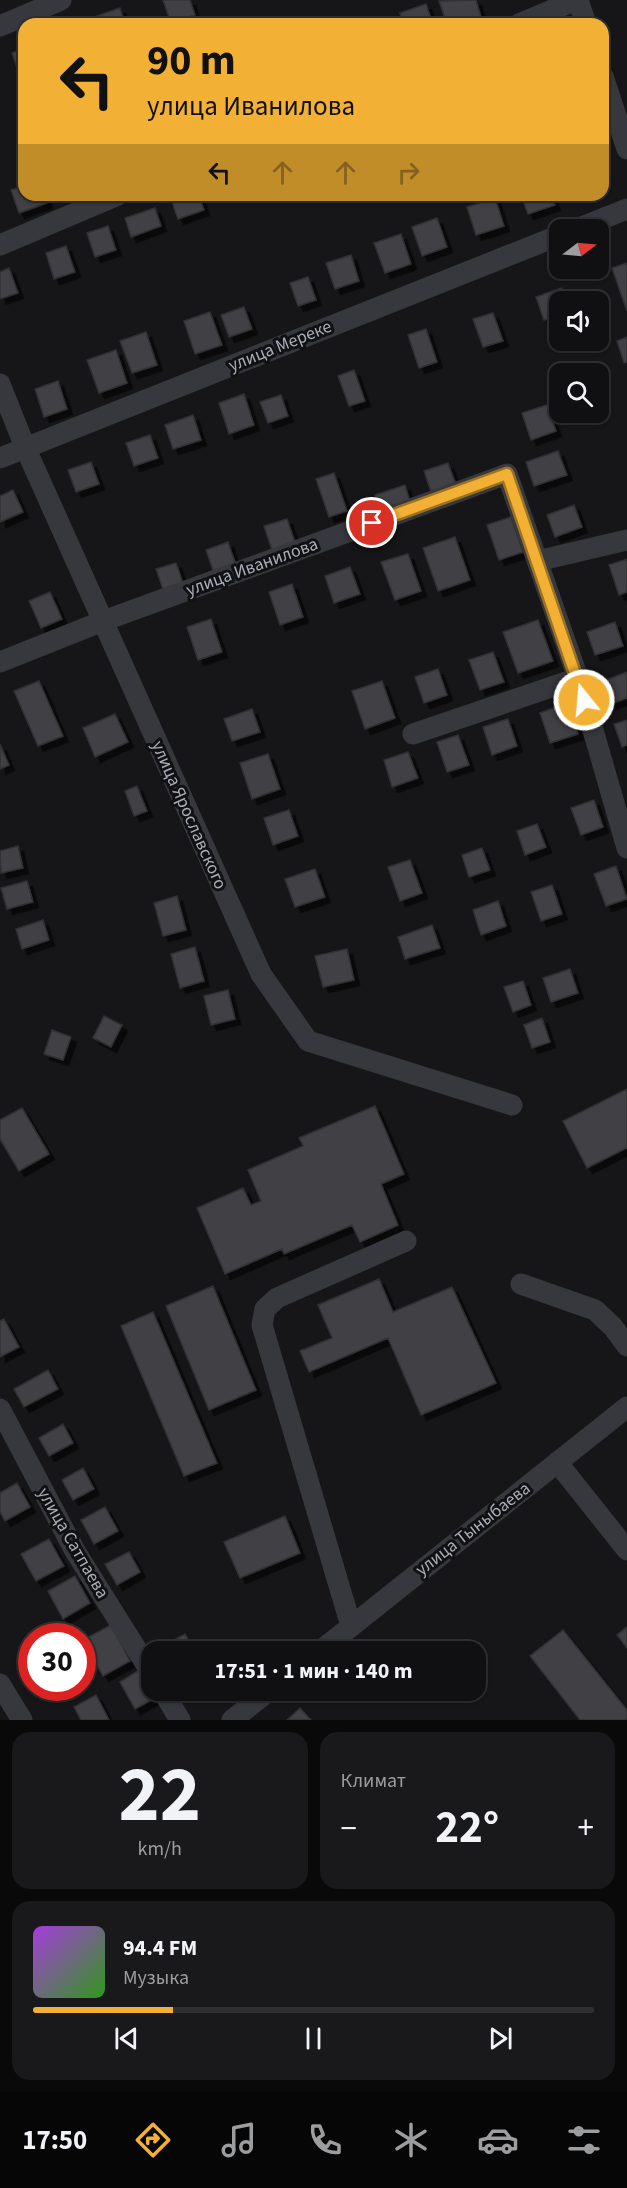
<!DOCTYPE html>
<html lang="ru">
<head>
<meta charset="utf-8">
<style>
  body { margin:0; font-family:"Source Sans 3",sans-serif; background:#19191b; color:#f1f3f6; height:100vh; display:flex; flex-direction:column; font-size:22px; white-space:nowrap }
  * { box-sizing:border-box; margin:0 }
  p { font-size:20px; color:#9c9d9f }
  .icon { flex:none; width:33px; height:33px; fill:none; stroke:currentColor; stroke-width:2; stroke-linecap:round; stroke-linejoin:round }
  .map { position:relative; height:1720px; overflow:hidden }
  .drawer { display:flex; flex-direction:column; gap:12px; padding:12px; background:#09090a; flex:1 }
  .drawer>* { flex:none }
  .hud { position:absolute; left:18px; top:18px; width:591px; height:183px; border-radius:18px; box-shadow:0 2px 4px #0004,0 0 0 2px #303032; background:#f2b134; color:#111; overflow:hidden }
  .needle { width:39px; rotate:74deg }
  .buttons { position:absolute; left:549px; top:219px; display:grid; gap:12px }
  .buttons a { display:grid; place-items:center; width:60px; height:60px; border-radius:12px; background:#101012; box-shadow:0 2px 4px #0004,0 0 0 2px #303032; font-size:30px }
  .speed { position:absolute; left:18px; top:1623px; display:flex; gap:12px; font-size:30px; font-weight:700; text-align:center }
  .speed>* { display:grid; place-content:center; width:78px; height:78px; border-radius:50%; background:#101012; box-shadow:0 2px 4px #0004,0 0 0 2px #303032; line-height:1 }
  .speed .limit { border:9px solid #d22; background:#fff; color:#111 }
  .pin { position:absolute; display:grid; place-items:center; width:51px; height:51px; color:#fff; margin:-26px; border:3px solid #fff; border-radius:50%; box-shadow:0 2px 6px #0007 }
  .me { position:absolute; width:66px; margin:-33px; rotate:343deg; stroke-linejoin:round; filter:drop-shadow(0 0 4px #0008) }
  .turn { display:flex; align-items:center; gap:21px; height:126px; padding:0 30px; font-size:27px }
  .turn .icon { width:78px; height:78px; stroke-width:2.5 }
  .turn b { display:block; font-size:42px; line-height:51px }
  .lanes { display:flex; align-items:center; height:57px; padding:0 30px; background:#0003; justify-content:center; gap:30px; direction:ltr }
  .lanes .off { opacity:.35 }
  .big { font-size:45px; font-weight:700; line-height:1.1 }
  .drawer .widget { flex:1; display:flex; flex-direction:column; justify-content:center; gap:9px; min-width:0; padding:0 21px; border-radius:18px; background:#19191b }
  .drawer .dial { align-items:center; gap:0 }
  .dial b { font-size:78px; line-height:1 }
  .song { display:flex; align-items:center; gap:18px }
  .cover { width:72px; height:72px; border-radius:9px; background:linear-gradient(135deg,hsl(280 70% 55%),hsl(110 70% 35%)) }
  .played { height:6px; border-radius:3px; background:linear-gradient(90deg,#f2b134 25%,#303032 25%) }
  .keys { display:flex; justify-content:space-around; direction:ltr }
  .heat { display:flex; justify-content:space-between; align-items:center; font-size:33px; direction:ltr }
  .drawer .tiles { flex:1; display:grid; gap:12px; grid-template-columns:1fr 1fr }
  .widget:last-child { grid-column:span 2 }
  .trip { position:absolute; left:141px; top:1641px; width:345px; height:60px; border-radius:18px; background:#101012; box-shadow:0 2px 4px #0004,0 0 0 2px #303032; font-weight:700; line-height:60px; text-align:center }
  .tab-bar { display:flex; height:96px; justify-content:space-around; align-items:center; background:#060607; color:#9c9d9f }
  .tab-bar .icon { width:42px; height:42px }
  .tab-bar .active { color:#f2b134 }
  .tab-bar b { font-size:27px; color:#f1f3f6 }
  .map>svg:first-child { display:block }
  .building { fill:#404145; stroke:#303034; stroke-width:1.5; filter:url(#shadow) }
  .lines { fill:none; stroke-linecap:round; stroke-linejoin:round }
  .minor { stroke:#37383d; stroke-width:21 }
  .route-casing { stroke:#9d7322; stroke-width:15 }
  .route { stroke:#f2b134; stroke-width:10 }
  .labels { text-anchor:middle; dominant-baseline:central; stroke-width:6; stroke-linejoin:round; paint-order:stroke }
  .street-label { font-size:18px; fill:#a8adb8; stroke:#111113 }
</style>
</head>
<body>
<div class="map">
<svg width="627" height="1720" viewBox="0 0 627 1720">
  <defs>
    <filter id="shadow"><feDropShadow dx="5.5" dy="5.5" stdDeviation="0" flood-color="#0009"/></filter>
  </defs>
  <rect width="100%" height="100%" fill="#161618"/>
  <!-- building -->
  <path class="building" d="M 163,0 L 190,0 L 195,15 L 171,23 Z
    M 476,0 L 481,17 L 461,24 L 447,24 L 439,1 Z
    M 426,4 L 433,24 L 403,24 L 400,13 Z
    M 120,8 L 125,24 L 100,24 L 97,16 Z
    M 24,49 L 24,82 L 22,82 L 12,53 Z
    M 24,186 L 24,195 L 45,195 L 47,203 L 19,213 L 11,190 Z
    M 181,195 L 199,195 L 204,210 L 178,219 L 171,199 Z
    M 521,195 L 551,195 L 555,205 L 528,214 Z
    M 495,198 L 504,226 L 476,235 L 467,207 Z
    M 155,208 L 161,226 L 131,237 L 125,218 Z
    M 437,218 L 447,247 L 422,256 L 412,227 Z
    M 108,226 L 116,250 L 95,257 L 87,233 Z
    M 401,234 L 411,264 L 385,273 L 374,243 Z
    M 66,246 L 75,272 L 54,279 L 46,253 Z
    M 351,255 L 359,281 L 335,289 L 326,263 Z
    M 627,263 L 627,311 L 612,268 Z
    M 9,268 L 18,293 L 0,299 L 0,272 Z
    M 308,277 L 316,300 L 298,306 L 290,283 Z
    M 562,288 L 567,302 L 560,302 L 560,315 L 544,320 L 536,297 Z
    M 244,307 L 252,329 L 229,337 L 221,315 Z
    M 210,312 L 222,345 L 195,354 L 184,321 Z
    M 493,313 L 503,341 L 483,347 L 473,319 Z
    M 426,329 L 437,362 L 419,368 L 408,335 Z
    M 146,332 L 157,365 L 132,373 L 120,341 Z
    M 627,337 L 627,362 L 624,363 L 617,341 Z
    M 116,350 L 127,383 L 99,393 L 87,360 Z
    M 354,370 L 365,401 L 349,406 L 338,376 Z
    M 58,381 L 67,409 L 44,417 L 35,389 Z
    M 244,394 L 254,425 L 229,434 L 219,403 Z
    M 281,395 L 288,416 L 268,423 L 260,402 Z
    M 547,405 L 556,431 L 531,440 L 522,413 Z
    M 193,415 L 201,440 L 173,449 L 165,425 Z
    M 150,435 L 158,458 L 134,466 L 126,443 Z
    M 558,451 L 567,475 L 534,486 L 526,462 Z
    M 91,462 L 99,484 L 76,492 L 68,470 Z
    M 448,463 L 457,487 L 432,495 L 424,471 Z
    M 334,473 L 347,511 L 329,517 L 316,479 Z
    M 405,485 L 411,505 L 382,515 L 375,495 Z
    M 13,490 L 23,512 L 0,522 L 0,496 Z
    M 574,505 L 582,527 L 555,537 L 547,515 Z
    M 511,517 L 523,552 L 499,560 L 487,525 Z
    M 287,519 L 296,545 L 273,553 L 264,526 Z
    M 455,537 L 470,580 L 438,591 L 423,548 Z
    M 228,542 L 237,568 L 215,576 L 206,550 Z
    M 408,554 L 421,591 L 395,600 L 381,562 Z
    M 627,559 L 627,592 L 619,595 L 609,565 Z
    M 176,563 L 184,586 L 164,592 L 156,569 Z
    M 350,567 L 360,594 L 334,603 L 325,576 Z
    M 292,584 L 303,617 L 280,625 L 269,592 Z
    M 50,592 L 62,619 L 41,628 L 29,601 Z
    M 211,619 L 222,652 L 198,660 L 187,627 Z
    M 538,620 L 553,661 L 518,673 L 503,632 Z
    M 615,622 L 623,646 L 595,655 L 587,632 Z
    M 493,652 L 504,682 L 480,690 L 469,660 Z
    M 438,669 L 447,695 L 424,703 L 415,677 Z
    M 627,672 L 627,698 L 611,704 L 603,681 Z
    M 39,681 L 63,736 L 38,746 L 14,691 Z
    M 382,681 L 395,718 L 365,729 L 352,691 Z
    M 567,703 L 578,734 L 550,743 L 540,713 Z
    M 252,709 L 260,732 L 232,741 L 224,719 Z
    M 115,714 L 128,742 L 95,757 L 83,728 Z
    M 508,719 L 517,746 L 492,755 L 483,727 Z
    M 627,720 L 627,745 L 622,747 L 614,724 Z
    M 458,735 L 469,765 L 447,772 L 437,742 Z
    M 0,744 L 9,765 L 0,769 Z
    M 408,752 L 418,778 L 392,787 L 384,760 Z
    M 268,754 L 280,789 L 252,799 L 240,763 Z
    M 137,786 L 147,811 L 134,816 L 125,791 Z
    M 594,800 L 603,827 L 581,835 L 571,808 Z
    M 289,810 L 298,836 L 273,845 L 264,818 Z
    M 537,824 L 546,847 L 525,855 L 517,831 Z
    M 18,846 L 23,868 L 1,873 L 0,851 Z
    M 482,848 L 490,870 L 469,877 L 462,855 Z
    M 410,860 L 422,893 L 400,901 L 388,867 Z
    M 616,866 L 627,899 L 606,906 L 594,874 Z
    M 315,869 L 325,897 L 295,907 L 285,879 Z
    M 27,881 L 33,902 L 7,909 L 1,888 Z
    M 552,885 L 562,914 L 541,921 L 531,892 Z
    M 177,896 L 186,930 L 163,936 L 154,903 Z
    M 498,901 L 506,926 L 481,935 L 473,910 Z
    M 43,920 L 49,940 L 22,949 L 16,929 Z
    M 432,925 L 440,948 L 405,959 L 398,937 Z
    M 195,947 L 204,981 L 180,988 L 171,954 Z
    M 347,949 L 354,980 L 323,987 L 315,956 Z
    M 570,969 L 578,993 L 551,1002 L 543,978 Z
    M 523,981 L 531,1005 L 513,1012 L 504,987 Z
    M 228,990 L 235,1019 L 211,1025 L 204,996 Z
    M 104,1016 L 122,1025 L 111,1047 L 93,1038 Z
    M 542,1018 L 550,1042 L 532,1048 L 524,1025 Z
    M 52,1030 L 71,1037 L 63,1060 L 44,1054 Z
    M 627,1089 L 627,1148 L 587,1168 L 563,1121 Z
    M 375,1106 L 404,1174 L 381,1184 L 398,1225 L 360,1242 L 352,1225 L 284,1254 L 282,1249 L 225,1274 L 197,1208 L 243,1188 L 251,1205 L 261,1201 L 248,1170 L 303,1146 L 299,1138 Z
    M 22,1108 L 49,1154 L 19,1171 L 0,1139 L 0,1120 Z
    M 379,1279 L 393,1312 L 452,1287 L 496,1383 L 421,1415 L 388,1338 L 309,1372 L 300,1351 L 332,1338 L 318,1305 Z
    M 213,1286 L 256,1390 L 209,1410 L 166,1306 Z
    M 153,1312 L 217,1463 L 184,1476 L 121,1326 Z
    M 4,1319 L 19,1347 L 0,1357 L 0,1321 Z
    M 48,1370 L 58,1389 L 24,1407 L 14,1389 Z
    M 63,1424 L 73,1443 L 49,1456 L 39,1438 Z
    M 83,1468 L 94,1489 L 73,1500 L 62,1480 Z
    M 17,1483 L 30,1507 L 5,1521 L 0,1512 L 0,1493 Z
    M 105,1507 L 118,1531 L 94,1544 L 81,1520 Z
    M 285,1516 L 300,1553 L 240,1578 L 224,1542 Z
    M 49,1539 L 64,1566 L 36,1581 L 21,1554 Z
    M 129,1552 L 140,1572 L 117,1585 L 105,1564 Z
    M 75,1576 L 90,1603 L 63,1619 L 48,1591 Z
    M 111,1625 L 130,1661 L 103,1676 L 83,1640 Z
    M 627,1627 L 627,1648 L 617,1635 Z
    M 563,1630 L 627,1710 L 627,1720 L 580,1720 L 530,1656 Z
    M 185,1634 L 195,1652 L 169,1652 L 165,1645 Z
    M 141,1669 L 157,1697 L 135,1709 L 120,1682 Z
    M 96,1695 L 109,1720 L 81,1720 L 74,1707 Z
    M 300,1708 L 311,1720 L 287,1720 Z"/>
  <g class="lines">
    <!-- minor -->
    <path class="minor" d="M 578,0 L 586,24
      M 519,24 L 576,0
      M 0,26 L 61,0
      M 603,76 L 627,149
      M 574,230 L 627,209
      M 0,245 L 118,195
      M 0,384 L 25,447 L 261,974 L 308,1041 L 512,1105
      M 0,458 L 560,235
      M 537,561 L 627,540
      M 0,662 L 103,621 L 507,474 L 578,678 L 627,848
      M 413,734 L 578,678
      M 521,1284 L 595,1310 L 613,1327 L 627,1346
      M 0,1409 L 75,1551 L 152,1674
      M 557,1462 L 627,1550
      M 351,1626 L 262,1325 L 265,1309 L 277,1298 L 406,1241
      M 319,1652 L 627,1407
      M 0,1684 L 22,1720
      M 162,1690 L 180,1720
      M 232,1720 L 270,1690"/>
  </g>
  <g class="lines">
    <defs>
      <path id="route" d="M 372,523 L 507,474 L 584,700"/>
    </defs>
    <!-- route casing -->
    <use href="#route" class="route-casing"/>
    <!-- route -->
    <use href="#route" class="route"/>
  </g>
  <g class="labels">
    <!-- street labels -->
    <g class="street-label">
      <text transform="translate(280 346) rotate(-22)">улица Мереке</text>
      <text transform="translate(252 567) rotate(-20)">улица Иванилова</text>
      <text transform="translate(189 815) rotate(66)">улица Ярославского</text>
      <text transform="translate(473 1529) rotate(-38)">улица Тыныбаева</text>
      <text transform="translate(73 1543) rotate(60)">улица Сатпаева</text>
    </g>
  </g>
</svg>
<div class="buttons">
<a><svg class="needle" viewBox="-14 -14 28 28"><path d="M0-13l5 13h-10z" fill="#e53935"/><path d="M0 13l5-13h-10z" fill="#9c9d9f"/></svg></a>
<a><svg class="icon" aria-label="sound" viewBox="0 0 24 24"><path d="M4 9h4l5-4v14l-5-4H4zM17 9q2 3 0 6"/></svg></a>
<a><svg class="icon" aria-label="search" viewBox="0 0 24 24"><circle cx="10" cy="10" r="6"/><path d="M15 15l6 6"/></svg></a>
</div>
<div class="speed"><div class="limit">30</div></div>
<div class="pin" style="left:372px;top:523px;background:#d93025"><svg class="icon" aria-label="arrive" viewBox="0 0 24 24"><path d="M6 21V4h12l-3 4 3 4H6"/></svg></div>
<svg class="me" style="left:584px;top:700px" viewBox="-20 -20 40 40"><circle r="17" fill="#f2b134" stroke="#fff" stroke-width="3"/><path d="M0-11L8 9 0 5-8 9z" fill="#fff"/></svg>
<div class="trip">17:51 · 1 мин · 140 m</div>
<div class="hud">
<div class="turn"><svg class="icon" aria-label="left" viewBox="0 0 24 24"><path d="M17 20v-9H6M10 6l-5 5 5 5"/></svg><div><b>90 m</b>улица Иванилова</div></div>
<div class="lanes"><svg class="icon" aria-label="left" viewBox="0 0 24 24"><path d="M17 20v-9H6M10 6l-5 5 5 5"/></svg><svg class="icon off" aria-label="ahead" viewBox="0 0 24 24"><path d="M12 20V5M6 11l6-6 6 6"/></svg><svg class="icon off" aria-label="ahead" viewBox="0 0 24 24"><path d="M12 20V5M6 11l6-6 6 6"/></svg><svg class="icon off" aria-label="right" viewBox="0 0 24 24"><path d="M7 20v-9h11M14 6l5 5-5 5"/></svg></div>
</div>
</div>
<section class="drawer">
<div class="tiles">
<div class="widget dial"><b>22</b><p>km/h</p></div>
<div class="widget"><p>Климат</p>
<div class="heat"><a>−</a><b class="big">22°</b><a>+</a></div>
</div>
<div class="widget">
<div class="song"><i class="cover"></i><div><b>94.4 FM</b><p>Музыка</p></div></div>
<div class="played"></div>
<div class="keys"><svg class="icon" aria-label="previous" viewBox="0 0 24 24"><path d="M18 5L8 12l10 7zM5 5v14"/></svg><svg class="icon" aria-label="pause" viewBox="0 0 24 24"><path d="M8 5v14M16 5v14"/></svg><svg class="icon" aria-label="next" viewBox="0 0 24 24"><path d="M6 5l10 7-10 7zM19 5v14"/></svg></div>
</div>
</div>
</section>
<nav class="tab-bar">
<b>17:50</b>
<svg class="icon active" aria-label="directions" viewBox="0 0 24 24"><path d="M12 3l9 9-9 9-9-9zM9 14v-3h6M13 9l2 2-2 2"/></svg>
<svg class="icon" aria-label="music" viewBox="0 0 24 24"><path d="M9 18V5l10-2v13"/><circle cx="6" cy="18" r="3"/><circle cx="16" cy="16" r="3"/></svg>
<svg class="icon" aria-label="phone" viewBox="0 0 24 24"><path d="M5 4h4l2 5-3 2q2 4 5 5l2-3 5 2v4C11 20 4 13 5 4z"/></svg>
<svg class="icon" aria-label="climate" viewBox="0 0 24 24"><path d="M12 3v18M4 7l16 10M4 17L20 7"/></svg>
<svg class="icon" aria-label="car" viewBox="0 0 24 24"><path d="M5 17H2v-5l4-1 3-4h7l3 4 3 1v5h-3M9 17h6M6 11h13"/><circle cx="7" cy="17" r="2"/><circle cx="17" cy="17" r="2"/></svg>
<svg class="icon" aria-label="filters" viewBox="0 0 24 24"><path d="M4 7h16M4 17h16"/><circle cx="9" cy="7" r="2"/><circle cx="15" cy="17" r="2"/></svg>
</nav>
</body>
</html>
